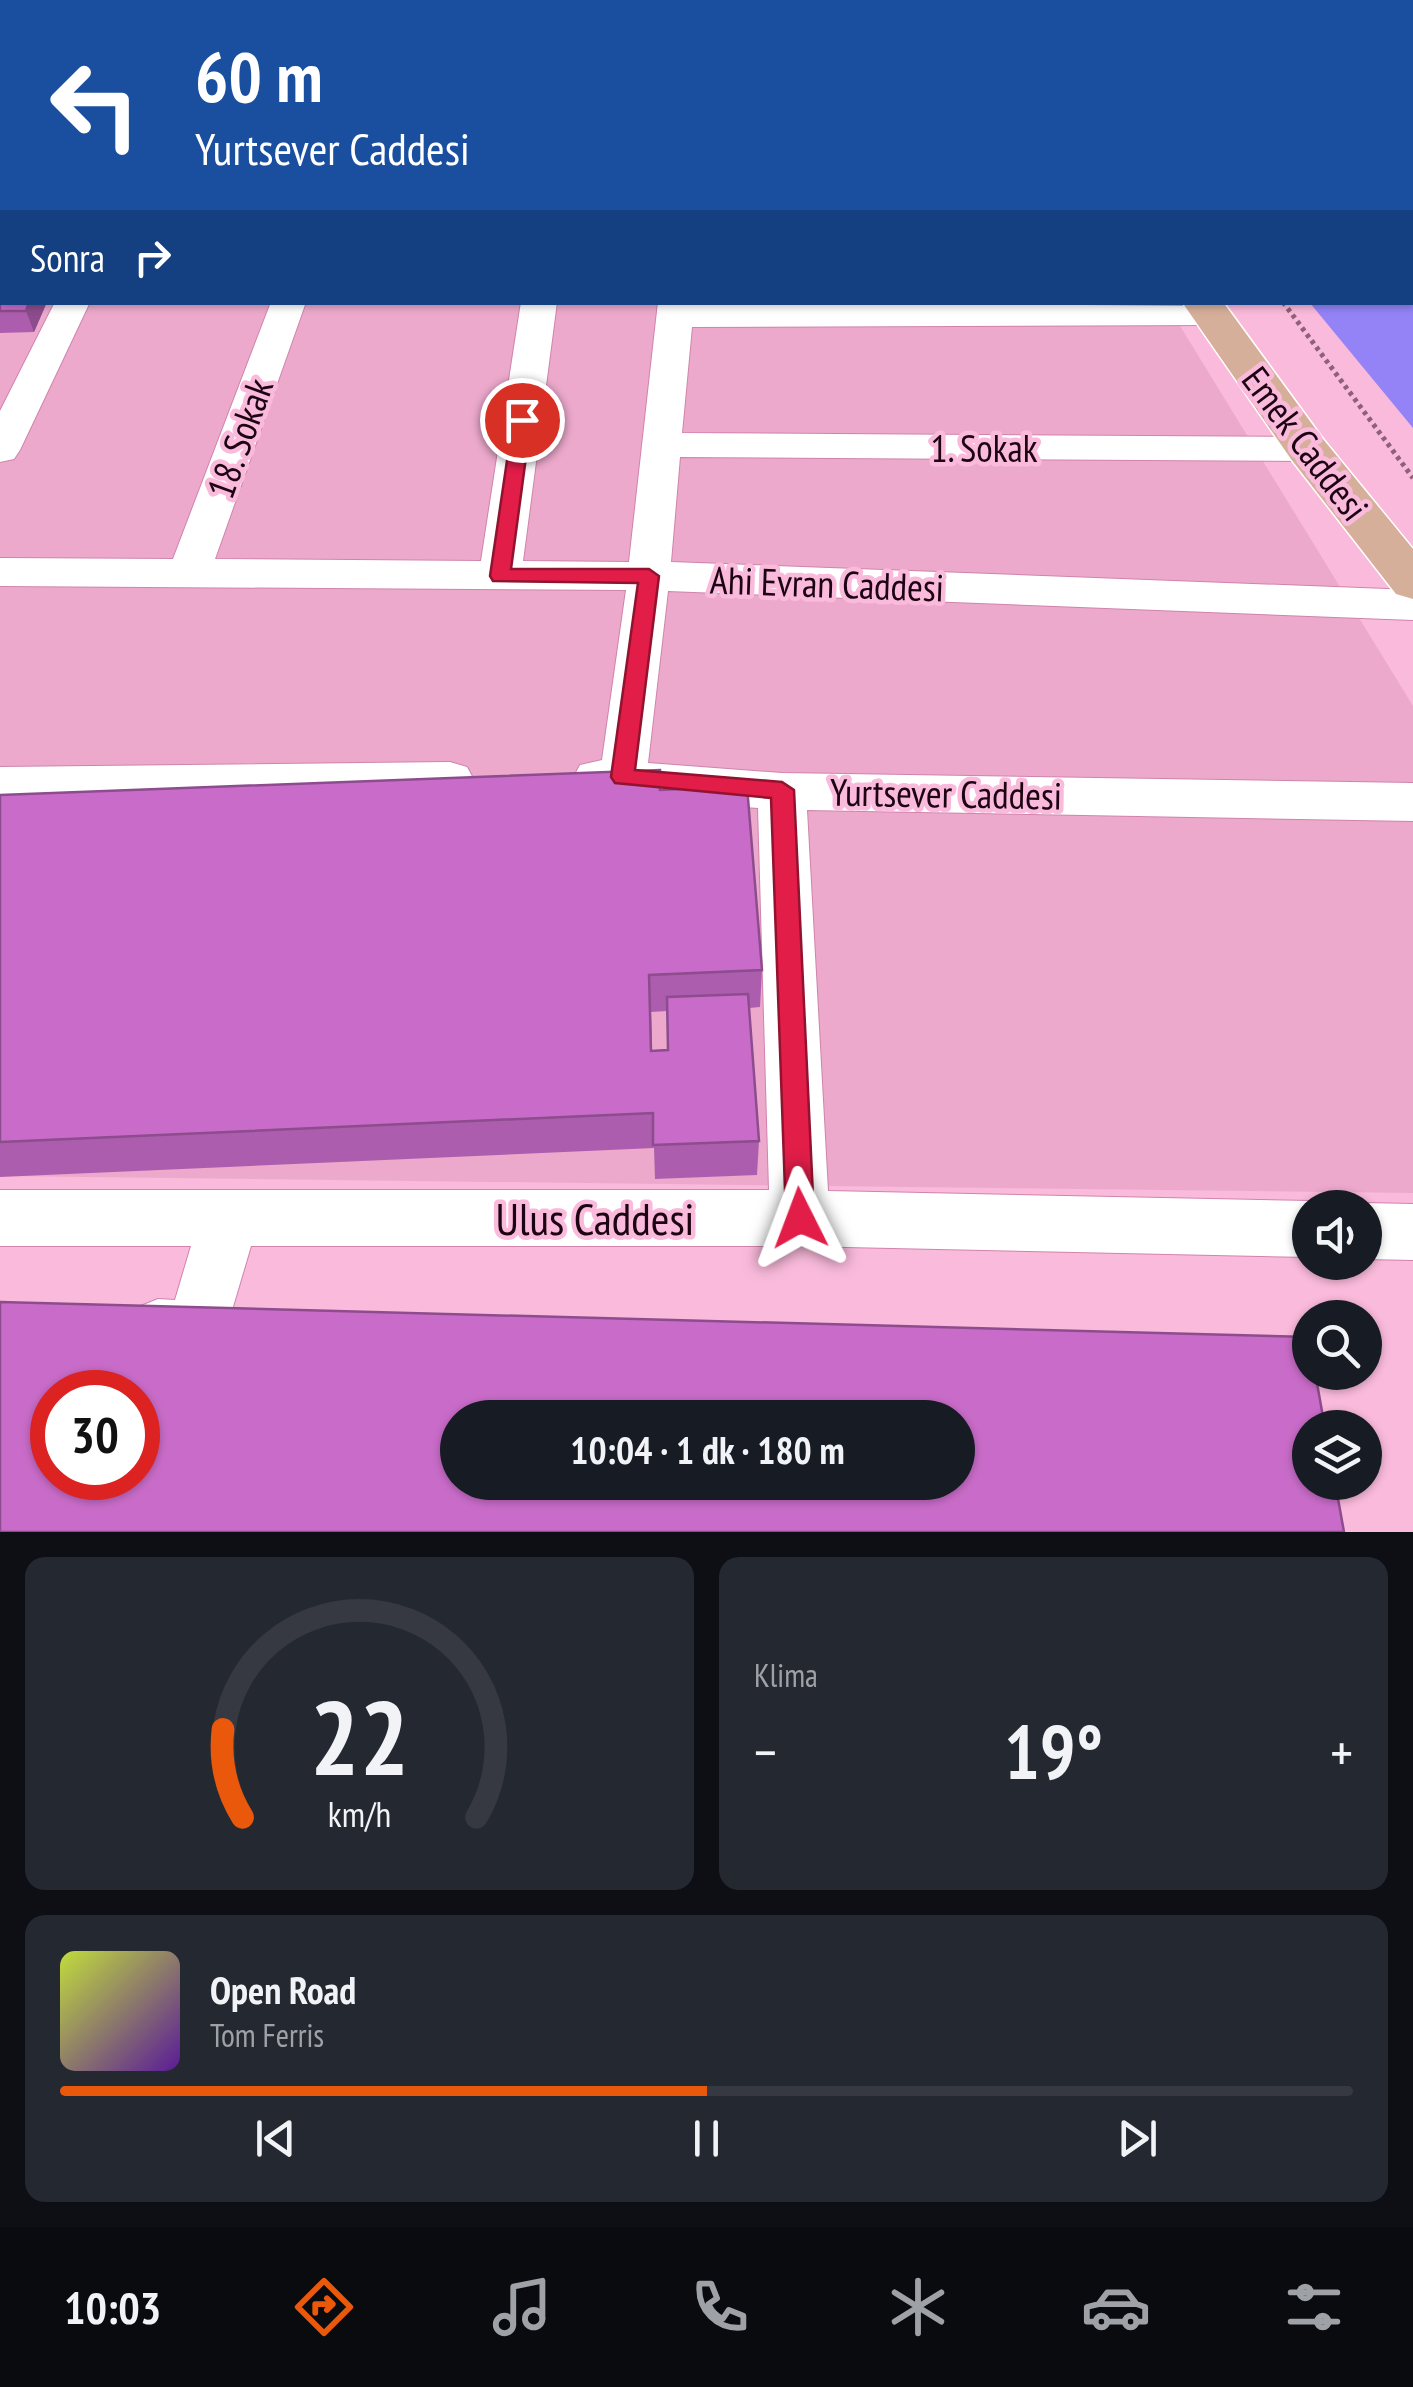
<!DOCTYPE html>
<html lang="tr">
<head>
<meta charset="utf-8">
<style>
  body { margin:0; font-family:"PT Sans Narrow",sans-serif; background:#242831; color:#f1f3f6; height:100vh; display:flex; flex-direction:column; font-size:38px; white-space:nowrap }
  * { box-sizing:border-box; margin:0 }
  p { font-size:32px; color:#9ea1a6 }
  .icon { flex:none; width:55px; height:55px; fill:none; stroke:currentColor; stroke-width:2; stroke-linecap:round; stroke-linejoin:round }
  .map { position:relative; height:1532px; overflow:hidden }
  .side { display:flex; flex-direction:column; gap:25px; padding:25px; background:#0d0f14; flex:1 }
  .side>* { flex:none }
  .guide { position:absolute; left:0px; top:0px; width:1415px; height:305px; box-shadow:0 2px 8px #0004; background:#1a4fa0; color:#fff; overflow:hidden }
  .controls { position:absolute; left:1292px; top:1190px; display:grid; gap:20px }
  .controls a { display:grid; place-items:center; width:90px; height:90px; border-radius:50%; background:#171b24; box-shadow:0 2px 8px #0004; font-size:50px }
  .speed { position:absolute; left:30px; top:1370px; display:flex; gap:20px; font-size:50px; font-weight:700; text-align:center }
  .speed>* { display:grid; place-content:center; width:130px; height:130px; border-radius:50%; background:#171b24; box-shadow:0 2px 8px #0004; line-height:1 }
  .speed .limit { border:15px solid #d22; background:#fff; color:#111 }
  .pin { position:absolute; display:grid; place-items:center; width:85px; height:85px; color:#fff; margin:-42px; border:5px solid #fff; border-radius:50%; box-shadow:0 2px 10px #0007 }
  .me { position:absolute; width:110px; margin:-55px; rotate:357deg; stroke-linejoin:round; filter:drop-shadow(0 0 8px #0008) }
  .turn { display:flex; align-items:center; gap:35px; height:210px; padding:0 30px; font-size:45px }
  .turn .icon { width:130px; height:130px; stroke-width:2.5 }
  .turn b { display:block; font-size:70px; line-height:85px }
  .then { display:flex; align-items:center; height:95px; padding:0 30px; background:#0003; gap:20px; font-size:38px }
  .big { font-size:75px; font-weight:700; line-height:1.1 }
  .side .tile { flex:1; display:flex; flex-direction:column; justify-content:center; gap:15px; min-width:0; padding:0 35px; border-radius:20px; background:#242831 }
  .side .dial { align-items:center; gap:0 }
  .dial svg { height:260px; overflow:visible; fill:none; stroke:#363941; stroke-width:7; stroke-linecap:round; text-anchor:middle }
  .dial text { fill:#f1f3f6; stroke:none }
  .song { display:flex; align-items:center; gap:30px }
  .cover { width:120px; height:120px; border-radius:15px; background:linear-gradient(135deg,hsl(70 70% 55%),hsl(270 70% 35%)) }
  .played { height:10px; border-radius:5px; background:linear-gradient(90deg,#ea580c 50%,#363941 50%) }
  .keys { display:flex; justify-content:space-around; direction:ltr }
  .heat { display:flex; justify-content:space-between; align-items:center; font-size:55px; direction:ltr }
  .side .tiles { flex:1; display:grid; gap:25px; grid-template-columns:1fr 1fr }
  .tile:last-child { grid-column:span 2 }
  .trip { position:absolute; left:440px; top:1400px; width:535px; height:100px; border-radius:50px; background:#171b24; box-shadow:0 2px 8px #0004; font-weight:700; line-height:100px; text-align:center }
  .menu { display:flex; height:160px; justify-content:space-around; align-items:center; background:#090b0e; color:#9ea1a6 }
  .menu .icon { width:70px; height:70px }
  .menu .active { color:#ea580c }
  .menu b { font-size:45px; color:#f1f3f6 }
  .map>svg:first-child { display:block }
  .built { fill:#eca9cc }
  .water { fill:#9383f6 }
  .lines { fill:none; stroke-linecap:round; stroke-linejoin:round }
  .minor-casing { stroke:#d084ac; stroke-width:2 }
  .major-casing { stroke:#fff; stroke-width:3 }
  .path { stroke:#8e6179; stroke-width:5; stroke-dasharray:4 4; stroke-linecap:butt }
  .minor { fill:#fff; fill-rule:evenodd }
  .major { fill:#d6af9a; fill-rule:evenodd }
  .wall { fill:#ad5dad; fill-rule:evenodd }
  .shaded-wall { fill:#8d4c8d }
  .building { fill:#c96cc9; stroke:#8d4c8d; stroke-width:2.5; fill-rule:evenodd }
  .route { fill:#e11d48; stroke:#92132f; stroke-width:2.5 }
  .labels { text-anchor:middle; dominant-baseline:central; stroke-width:9; stroke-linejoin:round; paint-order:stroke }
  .street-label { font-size:38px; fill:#1d0412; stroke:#fabadb }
  .near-street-label { font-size:45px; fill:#1d0412; stroke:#fabadb }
</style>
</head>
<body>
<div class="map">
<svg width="1413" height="1532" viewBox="0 0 1413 1532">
  <rect width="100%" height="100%" fill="#fabadb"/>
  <!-- built -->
  <path class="built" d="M 0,0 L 981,0 L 2,2 L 2,302 L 1166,303 L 1413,706 L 1413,1193 L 0,1176 Z"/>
  <!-- water -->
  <path class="water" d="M 1413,205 L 1413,428 L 1310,303 L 1412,302 Z"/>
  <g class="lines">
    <defs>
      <path id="minor" d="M 119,0 L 147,0 L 148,2 L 121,2 Z
        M 485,0 L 513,0 L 514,2 L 487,2 Z
        M 636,0 L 664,0 L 666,2 L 638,2 Z
        M 0,98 L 2,98 L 2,116 L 0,116 Z
        M 0,199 L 2,199 L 2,219 L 0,219 Z
        M 55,302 L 90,302 L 20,450 L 14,459 L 0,462 L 0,411 Z
        M 271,302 L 306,302 L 215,559 L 481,561 L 521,302 L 557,302 L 523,561 L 629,562 L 658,302 L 1223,306 L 1228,314 L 1223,322 L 1210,325 L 692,327 L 682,433 L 1307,437 L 1321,440 L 1327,449 L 1321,458 L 1307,461 L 680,457 L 671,562 L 1413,590 L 1413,620 L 668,591 L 648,763 L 782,773 L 1413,783 L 1413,821 L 807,810 L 828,1191 L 1310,1201 L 1327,1208 L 1310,1208 L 1310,1257 L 800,1246 L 251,1246 L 219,1354 C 190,1366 165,1364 136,1352 L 127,1330 L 136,1308 L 158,1299 L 175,1300 L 191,1246 L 0,1246 L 0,1190 L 769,1190 L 758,808 L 597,796 L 580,791 L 573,778 L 580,765 L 602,760 L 626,590 L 0,586 L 0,558 L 173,559 Z
        M 450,762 L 467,767 L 474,780 L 467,793 L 450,798 L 0,803 L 0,767 Z
        M 1365,1203 L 1413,1204 L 1413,1260 L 1365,1259 L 1365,1208 L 1353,1208 Z"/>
      <path id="major" d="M 904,0 L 937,0 L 939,2 L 906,2 Z
        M 1295,0 L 1327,0 L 1329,2 L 1297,2 Z
        M 1412,88 L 1413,88 L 1413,109 L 1412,109 Z
        M 1182,302 L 1223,302 L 1323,439 L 1413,549 L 1413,599 L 1396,594 L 1291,459 Z"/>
    </defs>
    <!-- minor casing -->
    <use href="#minor" class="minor-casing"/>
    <!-- major casing -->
    <use href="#major" class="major-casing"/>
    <!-- path -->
    <path class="path" d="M 1283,302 L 1413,478"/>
    <!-- minor -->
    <use href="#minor" class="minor"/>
    <!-- major -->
    <use href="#major" class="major"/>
  </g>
  <!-- wall -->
  <path class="wall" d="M 0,279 L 2,302 L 47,302 L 34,332 L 0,333 Z
    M 661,790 L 762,970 L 760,1007 L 749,1008 L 759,1141 L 757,1175 L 655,1179 L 654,1148 L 0,1177 L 0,795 ZM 667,1011 L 668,1050 L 652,1051 L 651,1012 Z"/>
  <!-- shaded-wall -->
  <path class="shaded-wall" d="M 29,302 L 47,302 L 34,332 L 26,311 Z"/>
  <!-- building -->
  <path class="building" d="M 0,279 L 2,279 L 2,302 L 29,302 L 26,311 L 0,311 Z
    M 660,770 L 660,790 L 747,786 L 762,970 L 649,975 L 651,1051 L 668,1050 L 667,997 L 748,994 L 759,1141 L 653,1145 L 653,1113 L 0,1142 L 0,795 Z
    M 0,1302 L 1309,1337 L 1310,1372 L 1315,1372 L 1325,1428 L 1310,1428 L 1310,1482 L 1335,1482 L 1344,1532 L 0,1532 ZM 52,1392 L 138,1392 L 138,1478 L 52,1478 ZM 458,1418 L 958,1418 L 958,1482 L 458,1482 Z"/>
  <!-- route -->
  <path class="route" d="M 522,414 L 531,420 L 511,569 L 649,569 L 659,576 L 635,770 L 782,782 L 794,790 L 814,1218 L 810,1227 L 800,1231 L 790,1227 L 786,1218 L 771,798 L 615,783 L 611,777 L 638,583 L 493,581 L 490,576 L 513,420 Z"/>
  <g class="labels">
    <!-- street labels -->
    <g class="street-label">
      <text transform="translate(239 438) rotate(-70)">18. Sokak</text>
      <text transform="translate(1306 443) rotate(53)">Emek Caddesi</text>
      <text x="984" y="447">1. Sokak</text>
      <text transform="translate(827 583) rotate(2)">Ahi Evran Caddesi</text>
      <text transform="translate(946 793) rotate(1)">Yurtsever Caddesi</text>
    </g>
    <!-- near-street labels -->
    <g class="near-street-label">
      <text x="595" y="1218">Ulus Caddesi</text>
    </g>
  </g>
</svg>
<div class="controls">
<a><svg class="icon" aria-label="sound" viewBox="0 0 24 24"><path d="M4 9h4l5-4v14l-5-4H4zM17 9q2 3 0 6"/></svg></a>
<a><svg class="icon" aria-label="search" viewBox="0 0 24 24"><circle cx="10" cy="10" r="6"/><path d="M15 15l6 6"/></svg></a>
<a><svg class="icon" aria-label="layers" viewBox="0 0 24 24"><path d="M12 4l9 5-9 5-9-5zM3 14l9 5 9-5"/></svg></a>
</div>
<div class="speed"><div class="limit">30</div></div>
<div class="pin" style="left:522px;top:420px;background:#d93025"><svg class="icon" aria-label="arrive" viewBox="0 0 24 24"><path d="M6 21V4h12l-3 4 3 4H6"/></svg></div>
<svg class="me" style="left:800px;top:1218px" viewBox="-20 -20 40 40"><path d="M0-17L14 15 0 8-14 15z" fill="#e11d48" stroke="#fff" stroke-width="4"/></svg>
<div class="trip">10:04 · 1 dk · 180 m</div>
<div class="guide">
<div class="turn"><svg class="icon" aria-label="left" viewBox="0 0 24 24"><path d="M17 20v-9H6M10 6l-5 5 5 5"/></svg><div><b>60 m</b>Yurtsever Caddesi</div></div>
<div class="then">Sonra<svg class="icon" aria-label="right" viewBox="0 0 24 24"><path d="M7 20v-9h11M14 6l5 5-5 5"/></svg></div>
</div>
</div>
<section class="side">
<div class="tiles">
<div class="tile dial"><svg viewBox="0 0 100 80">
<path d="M14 69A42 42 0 1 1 86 69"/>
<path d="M14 69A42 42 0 0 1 8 42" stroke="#ea580c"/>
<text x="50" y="56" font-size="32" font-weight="700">22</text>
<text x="50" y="72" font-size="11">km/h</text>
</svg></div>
<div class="tile"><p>Klima</p>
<div class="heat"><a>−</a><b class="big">19°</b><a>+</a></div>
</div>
<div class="tile">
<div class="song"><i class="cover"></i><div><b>Open Road</b><p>Tom Ferris</p></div></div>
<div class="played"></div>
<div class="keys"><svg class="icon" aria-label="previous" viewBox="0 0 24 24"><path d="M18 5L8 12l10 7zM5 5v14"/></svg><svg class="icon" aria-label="pause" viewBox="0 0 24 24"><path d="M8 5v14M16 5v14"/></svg><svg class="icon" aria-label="next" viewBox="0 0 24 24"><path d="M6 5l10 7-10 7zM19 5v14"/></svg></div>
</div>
</div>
</section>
<nav class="menu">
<b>10:03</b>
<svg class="icon active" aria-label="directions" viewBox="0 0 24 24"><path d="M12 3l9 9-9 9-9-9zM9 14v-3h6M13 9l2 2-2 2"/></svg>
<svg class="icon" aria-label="music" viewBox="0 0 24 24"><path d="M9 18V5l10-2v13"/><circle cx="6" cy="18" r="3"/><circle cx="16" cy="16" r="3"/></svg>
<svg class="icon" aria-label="phone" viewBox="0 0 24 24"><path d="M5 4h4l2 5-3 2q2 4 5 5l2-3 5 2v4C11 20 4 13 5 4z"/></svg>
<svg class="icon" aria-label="climate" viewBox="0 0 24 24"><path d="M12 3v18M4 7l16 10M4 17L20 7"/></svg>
<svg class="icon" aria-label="car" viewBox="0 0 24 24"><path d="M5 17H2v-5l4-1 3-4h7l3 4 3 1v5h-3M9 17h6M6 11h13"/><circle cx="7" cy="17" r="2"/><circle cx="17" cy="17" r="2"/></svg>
<svg class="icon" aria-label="filters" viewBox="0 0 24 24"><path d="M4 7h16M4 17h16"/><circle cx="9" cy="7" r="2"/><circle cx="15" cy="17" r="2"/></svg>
</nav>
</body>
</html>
